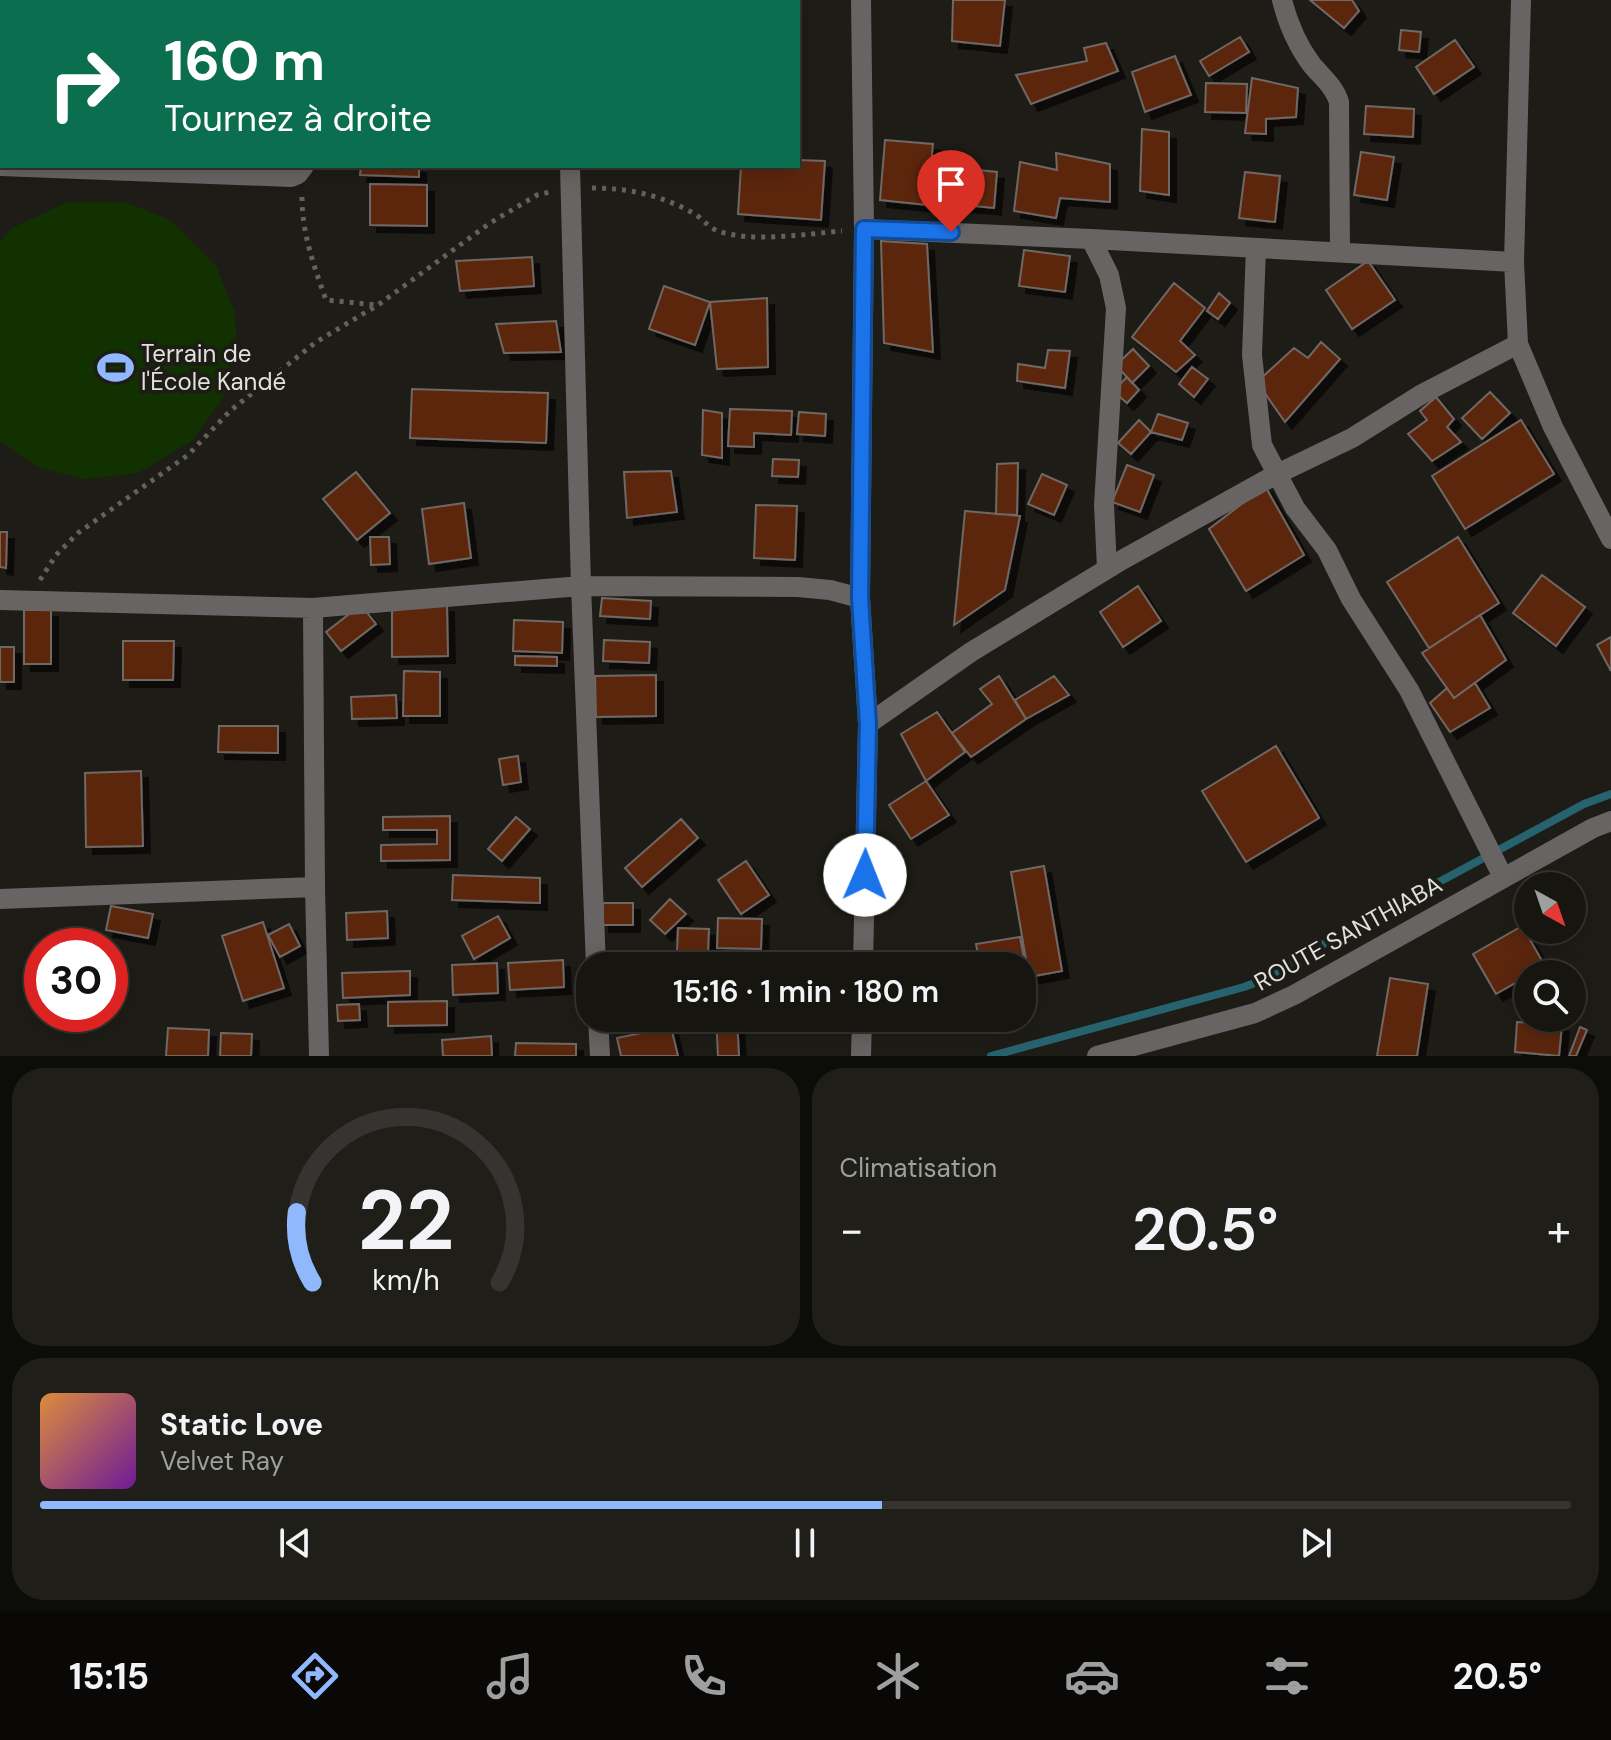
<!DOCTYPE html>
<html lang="fr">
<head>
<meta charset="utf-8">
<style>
  body { margin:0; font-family:"DM Sans",sans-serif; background:#1f1e19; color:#f1f3f6; height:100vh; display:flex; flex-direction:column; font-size:30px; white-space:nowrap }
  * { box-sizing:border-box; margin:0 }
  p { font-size:26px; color:#9e9f9f }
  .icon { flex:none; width:44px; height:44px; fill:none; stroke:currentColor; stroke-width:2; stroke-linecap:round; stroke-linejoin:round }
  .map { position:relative; height:1056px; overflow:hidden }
  .panel { display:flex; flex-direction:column; gap:12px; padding:12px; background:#0c0c09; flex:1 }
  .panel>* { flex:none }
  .hud { position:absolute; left:0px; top:0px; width:800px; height:168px; box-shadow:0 4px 20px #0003,0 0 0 2px #353430; background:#0b6e4f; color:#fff; overflow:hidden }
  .needle { width:52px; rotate:140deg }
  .fabs { position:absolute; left:1514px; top:872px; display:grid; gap:16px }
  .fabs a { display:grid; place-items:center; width:72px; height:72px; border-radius:50%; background:#161510; box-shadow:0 4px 20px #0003,0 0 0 2px #353430; font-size:40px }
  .speed { position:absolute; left:24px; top:928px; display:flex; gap:16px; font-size:40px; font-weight:700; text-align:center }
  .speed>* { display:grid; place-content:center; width:104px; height:104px; border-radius:50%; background:#161510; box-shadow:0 4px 20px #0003,0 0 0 2px #353430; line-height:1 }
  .speed .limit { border:12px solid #d22; background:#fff; color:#111 }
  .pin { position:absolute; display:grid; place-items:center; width:68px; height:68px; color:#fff; margin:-82px -34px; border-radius:50% 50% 50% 0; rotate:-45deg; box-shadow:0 0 8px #0007 }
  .pin .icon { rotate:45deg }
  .me { position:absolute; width:88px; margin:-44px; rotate:1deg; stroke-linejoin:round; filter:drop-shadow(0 0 6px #0008) }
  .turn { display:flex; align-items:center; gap:28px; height:168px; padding:0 32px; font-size:36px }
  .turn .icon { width:104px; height:104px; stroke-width:2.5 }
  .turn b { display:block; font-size:56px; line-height:68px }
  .big { font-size:60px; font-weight:600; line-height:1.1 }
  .panel .card { flex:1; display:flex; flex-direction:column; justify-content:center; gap:12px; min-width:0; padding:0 28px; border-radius:32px; background:#1f1e19 }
  .panel .dial { align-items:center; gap:0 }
  .dial svg { height:208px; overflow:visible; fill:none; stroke:#353430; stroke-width:7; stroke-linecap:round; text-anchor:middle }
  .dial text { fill:#f1f3f6; stroke:none }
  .song { display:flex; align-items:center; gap:24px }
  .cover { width:96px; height:96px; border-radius:12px; background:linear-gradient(135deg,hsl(30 70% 55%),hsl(280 70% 35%)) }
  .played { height:8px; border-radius:4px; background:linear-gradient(90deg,#90b8fd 55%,#353430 55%) }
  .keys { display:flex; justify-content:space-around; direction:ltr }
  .heat { display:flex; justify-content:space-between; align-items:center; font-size:44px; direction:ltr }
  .panel .tiles { flex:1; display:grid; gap:12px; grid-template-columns:1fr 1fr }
  .card:last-child { grid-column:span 2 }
  .trip { position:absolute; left:576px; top:952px; width:460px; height:80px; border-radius:32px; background:#161510; box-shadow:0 4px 20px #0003,0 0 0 2px #353430; font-weight:600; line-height:80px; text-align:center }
  .tab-bar { display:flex; height:128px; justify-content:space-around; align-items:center; background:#090806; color:#9e9f9f }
  .tab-bar .icon { width:56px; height:56px }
  .tab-bar .current { color:#90b8fd }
  .tab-bar b { font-size:36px; color:#f1f3f6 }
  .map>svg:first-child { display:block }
  .green { fill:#123101 }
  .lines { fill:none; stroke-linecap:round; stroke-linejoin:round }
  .stream { stroke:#27636f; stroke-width:8 }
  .building { fill:#5c270e; stroke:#6f6764; stroke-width:2; filter:url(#shadow) }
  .path { stroke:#63615b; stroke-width:5; stroke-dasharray:4 6; stroke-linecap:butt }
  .minor { stroke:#686463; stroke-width:20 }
  .tertiary { stroke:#686463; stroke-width:20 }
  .route-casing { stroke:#114b97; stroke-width:20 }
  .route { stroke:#1a73e8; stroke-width:14 }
  .labels { text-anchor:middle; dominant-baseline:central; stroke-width:8; stroke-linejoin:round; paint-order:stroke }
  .poi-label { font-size:24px; fill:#e2e1dc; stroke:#1e1c16; text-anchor:start }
  .street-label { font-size:24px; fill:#e2e1dc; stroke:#1e1c16 }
</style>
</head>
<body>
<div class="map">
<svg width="1611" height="1056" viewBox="0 0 1611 1056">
  <defs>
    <filter id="shadow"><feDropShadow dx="7" dy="7" stdDeviation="0" flood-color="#0009"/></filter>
  </defs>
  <rect width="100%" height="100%" fill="#1e1c16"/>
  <!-- green -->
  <path class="green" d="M 68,202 L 125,202 L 170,220 L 216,266 L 234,311 L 237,337 L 223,398 L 192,441 L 138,473 L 84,479 L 38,467 L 0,441 L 0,242 L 12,228 Z"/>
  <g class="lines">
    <!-- stream -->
    <path class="stream" d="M 991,1056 L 1244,987 L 1271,977 L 1305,954 L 1584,804 L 1611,794"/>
  </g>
  <!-- building -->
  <path class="building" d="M 449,0 L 548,0 L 548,2 L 449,2 Z
    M 953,0 L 1005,0 L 1000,46 L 952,41 Z
    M 1310,0 L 1352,0 L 1359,11 L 1344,28 Z
    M 1401,30 L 1421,32 L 1419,52 L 1399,50 Z
    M 1240,37 L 1249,52 L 1209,76 L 1200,61 Z
    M 1455,40 L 1474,67 L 1434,94 L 1416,67 Z
    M 1106,43 L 1118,71 L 1031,104 L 1016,75 L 1087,61 L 1084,48 Z
    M 1175,56 L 1191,95 L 1145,112 L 1132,72 Z
    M 1252,78 L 1298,88 L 1296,117 L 1266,119 L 1266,134 L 1245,133 Z
    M 1206,83 L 1247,84 L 1246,113 L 1205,112 Z
    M 1366,106 L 1414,109 L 1413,137 L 1364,134 Z
    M 1142,129 L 1169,132 L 1169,195 L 1140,191 Z
    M 885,140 L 933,144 L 927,205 L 880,200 Z
    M 1361,152 L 1394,157 L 1387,200 L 1354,195 Z
    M 1056,153 L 1110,164 L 1110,202 L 1060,198 L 1056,218 L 1014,211 L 1020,162 L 1057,170 Z
    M 798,160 L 825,161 L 821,220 L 738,214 L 741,166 L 798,166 Z
    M 361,166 L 419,166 L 419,177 L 360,175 Z
    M 948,167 L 997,172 L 994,208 L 944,203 Z
    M 1245,172 L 1280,176 L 1275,222 L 1239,218 Z
    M 370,184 L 427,185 L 427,226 L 370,225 Z
    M 881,241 L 927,244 L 933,352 L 884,343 Z
    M 1024,250 L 1070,256 L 1065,292 L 1019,286 Z
    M 532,257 L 534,286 L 460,291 L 456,261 Z
    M 1368,261 L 1395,300 L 1352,329 L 1326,290 Z
    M 1174,283 L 1205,308 L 1180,341 L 1195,355 L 1176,372 L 1132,337 Z
    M 664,286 L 710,302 L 695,345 L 649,329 Z
    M 1219,293 L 1230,303 L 1218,319 L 1207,311 Z
    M 767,298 L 768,367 L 717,369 L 710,302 Z
    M 556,321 L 561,352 L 504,353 L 496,324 Z
    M 1321,342 L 1340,359 L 1285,422 L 1257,382 L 1294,348 L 1308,358 Z
    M 1133,349 L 1149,366 L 1132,383 L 1116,365 Z
    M 1048,350 L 1070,351 L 1065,388 L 1017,381 L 1018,364 L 1045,368 Z
    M 1192,367 L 1208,379 L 1194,397 L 1179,384 Z
    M 1127,377 L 1139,390 L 1127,403 L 1113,391 Z
    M 412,389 L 548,393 L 546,443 L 410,438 Z
    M 1490,392 L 1510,413 L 1482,439 L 1462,418 Z
    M 1436,397 L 1454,419 L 1447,427 L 1461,442 L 1432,461 L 1408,434 L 1427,420 L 1420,411 Z
    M 730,409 L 792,411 L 791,435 L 754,433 L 754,447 L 728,446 Z
    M 703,410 L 722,413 L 722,458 L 702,455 Z
    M 799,412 L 826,414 L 825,436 L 797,434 Z
    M 1158,414 L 1188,423 L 1182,440 L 1151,432 Z
    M 1139,420 L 1151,432 L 1131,454 L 1118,443 Z
    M 1521,420 L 1554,474 L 1465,529 L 1432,476 Z
    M 773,459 L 799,460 L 798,477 L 772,476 Z
    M 1018,463 L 1017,515 L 996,514 L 997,464 Z
    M 1127,465 L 1154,475 L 1140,512 L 1112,502 Z
    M 671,471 L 677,512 L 627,518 L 624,472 Z
    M 356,472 L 390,513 L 357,540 L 323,499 Z
    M 1042,474 L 1067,485 L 1054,515 L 1028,504 Z
    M 1265,486 L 1304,555 L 1246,591 L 1209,529 Z
    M 464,503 L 471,558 L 429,564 L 422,509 Z
    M 756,505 L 797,506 L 795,560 L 754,558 Z
    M 965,511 L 1020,516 L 1005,590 L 954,625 Z
    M 0,532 L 7,532 L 6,568 L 0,567 Z
    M 370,537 L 389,537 L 390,564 L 371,565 Z
    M 1458,537 L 1499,603 L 1429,648 L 1387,582 Z
    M 1542,575 L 1585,607 L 1556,646 L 1513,613 Z
    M 1138,586 L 1161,621 L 1123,647 L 1100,612 Z
    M 602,598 L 651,601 L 650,619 L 600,616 Z
    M 361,605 L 376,624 L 341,651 L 326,632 Z
    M 392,605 L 447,605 L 448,656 L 392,657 Z
    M 24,610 L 51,610 L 51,664 L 24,664 Z
    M 1480,615 L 1506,660 L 1454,698 L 1422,653 Z
    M 514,620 L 563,622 L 562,653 L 513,651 Z
    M 1611,637 L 1611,671 L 1597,645 Z
    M 604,640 L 650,642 L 649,663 L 603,661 Z
    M 123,641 L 174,641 L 173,680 L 123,680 Z
    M 0,647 L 14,647 L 14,682 L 0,682 Z
    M 515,656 L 557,657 L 557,666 L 515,665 Z
    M 404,671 L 440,672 L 440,716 L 403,716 Z
    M 656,675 L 656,716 L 596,717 L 595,676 Z
    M 999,676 L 1026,719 L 971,757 L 952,733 L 992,704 L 980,689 Z
    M 1054,676 L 1069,695 L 1026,719 L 1015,700 Z
    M 1475,683 L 1490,708 L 1450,732 L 1430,703 L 1447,688 L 1454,698 Z
    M 396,695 L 397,718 L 352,719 L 351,697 Z
    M 937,712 L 965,752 L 926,781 L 901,734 Z
    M 219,726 L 278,726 L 278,753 L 218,752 Z
    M 1276,746 L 1319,818 L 1246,862 L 1202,791 Z
    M 518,756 L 521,782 L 503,785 L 499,759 Z
    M 141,771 L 143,846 L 86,847 L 85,773 Z
    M 926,781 L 949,815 L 911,839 L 889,805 Z
    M 450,816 L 450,860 L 381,861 L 381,845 L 437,844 L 437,830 L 383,830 L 383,817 Z
    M 516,817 L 530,829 L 502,861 L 488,849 Z
    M 681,819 L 698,838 L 642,887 L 625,868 Z
    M 746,861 L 769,895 L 741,914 L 718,880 Z
    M 1044,866 L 1062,971 L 1029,977 L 1011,872 Z
    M 453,875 L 540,878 L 540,903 L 452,900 Z
    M 670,899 L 686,914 L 665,934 L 650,920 Z
    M 603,903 L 633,903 L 633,925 L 602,925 Z
    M 111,906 L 153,914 L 148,938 L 106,930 Z
    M 387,911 L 388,938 L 347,940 L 346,913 Z
    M 498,916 L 510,938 L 474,959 L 462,936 Z
    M 718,918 L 762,919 L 761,949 L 717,948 Z
    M 263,922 L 284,988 L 243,1001 L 222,936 Z
    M 289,924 L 300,946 L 280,957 L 268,935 Z
    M 1522,926 L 1545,966 L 1496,994 L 1473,954 Z
    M 678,928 L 709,929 L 708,952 L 677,951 Z
    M 1020,937 L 1025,964 L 980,966 L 976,944 Z
    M 563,960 L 564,987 L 510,990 L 508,963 Z
    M 758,960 L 802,961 L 802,966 L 758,966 Z
    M 497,963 L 498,993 L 453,995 L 452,965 Z
    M 410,971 L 410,995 L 343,998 L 342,973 Z
    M 1390,978 L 1428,984 L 1417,1056 L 1377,1056 Z
    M 447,1001 L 447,1025 L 388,1026 L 388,1002 Z
    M 359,1004 L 360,1020 L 338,1021 L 337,1005 Z
    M 716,1018 L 737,1018 L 739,1056 L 718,1056 Z
    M 1517,1022 L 1562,1025 L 1559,1056 L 1515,1052 Z
    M 671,1027 L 678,1056 L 621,1056 L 617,1038 Z
    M 1580,1027 L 1587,1030 L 1576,1056 L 1569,1056 Z
    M 168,1028 L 209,1030 L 208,1056 L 166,1056 Z
    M 221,1033 L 252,1034 L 251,1056 L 220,1056 Z
    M 491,1036 L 492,1056 L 443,1056 L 442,1040 Z
    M 516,1043 L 576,1044 L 576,1056 L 515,1056 Z"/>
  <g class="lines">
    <!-- path -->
    <path class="path" d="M 592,188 C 628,188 661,195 693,213 C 702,218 709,228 718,231 C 752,243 806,234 842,231
      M 302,197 C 302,234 314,266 326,300 L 377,305
      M 40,580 L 56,555 L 78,533 L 188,455 L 230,411 L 316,342 L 378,305 L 490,223 L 537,195 L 550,192"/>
    <!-- minor -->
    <path class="minor" d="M 564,0 L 564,2
      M 861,0 L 864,229 L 860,598 L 868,724 L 863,966
      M 1282,0 C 1288,24 1297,45 1312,65 C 1322,77 1334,86 1339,102 L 1340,252
      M 1521,0 L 1514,262 L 1518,344 L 1553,427 L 1611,539
      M 31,2 L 31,0
      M 318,2 L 319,0
      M 0,166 L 291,177 L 298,174 L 304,166
      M 570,166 L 581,586 L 596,966
      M 864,229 L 1091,239 L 1514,262
      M 1091,239 L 1109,275 L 1116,308 L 1104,505 L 1107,569
      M 1256,248 L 1252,355 L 1262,445 L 1295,508 L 1327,550 L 1351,599 L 1409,690 L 1503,877
      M 0,600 L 313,608 L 581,586 L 798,587 L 830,590 L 860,598
      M 313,608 L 315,887 L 319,1056
      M 868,724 L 971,652 L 1122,560 L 1275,475 L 1352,438 L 1422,394 L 1518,344
      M 0,899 L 315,887
      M 598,1018 L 600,1056
      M 861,1056 L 862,1018"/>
    <!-- tertiary -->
    <path class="tertiary" d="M 1097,1056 L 1255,1013 L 1294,995 L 1593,828 L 1611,821"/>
  </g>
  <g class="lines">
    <defs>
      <path id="route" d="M 865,875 L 868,724 L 860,598 L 864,229 L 951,232"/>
    </defs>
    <!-- route casing -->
    <use href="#route" class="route-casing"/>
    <!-- route -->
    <use href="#route" class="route"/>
  </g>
  <!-- icons -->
  <defs>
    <symbol id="stadium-bare" viewBox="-9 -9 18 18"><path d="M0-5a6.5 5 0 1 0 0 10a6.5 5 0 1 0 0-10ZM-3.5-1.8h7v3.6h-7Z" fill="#90b8fd" stroke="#1e1c16" stroke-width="2.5" paint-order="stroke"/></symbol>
  </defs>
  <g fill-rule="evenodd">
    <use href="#stadium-bare" x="90" y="342" width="51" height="51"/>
  </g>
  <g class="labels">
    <!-- poi labels -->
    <g class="poi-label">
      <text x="141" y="353">Terrain de<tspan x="141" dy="28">l'École Kandé</tspan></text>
    </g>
    <!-- street labels -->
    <g class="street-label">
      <text transform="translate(1348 933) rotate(-29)">ROUTE SANTHIABA</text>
    </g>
  </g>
</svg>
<div class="fabs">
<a><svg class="needle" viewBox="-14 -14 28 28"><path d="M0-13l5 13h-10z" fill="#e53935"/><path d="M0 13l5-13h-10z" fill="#9e9f9f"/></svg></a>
<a><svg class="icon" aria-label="search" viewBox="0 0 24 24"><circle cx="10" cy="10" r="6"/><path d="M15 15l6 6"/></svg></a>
</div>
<div class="speed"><div class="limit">30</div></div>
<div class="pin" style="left:951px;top:232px;background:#d93025"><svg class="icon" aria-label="arrive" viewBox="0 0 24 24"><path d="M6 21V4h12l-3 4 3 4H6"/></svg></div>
<svg class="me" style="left:865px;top:875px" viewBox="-20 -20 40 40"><circle r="19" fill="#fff"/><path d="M0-13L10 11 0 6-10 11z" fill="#1a73e8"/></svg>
<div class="trip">15:16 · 1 min · 180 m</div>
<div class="hud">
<div class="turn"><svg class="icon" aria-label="right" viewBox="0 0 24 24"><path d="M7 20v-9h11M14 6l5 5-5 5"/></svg><div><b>160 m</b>Tournez à droite</div></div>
</div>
</div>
<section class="panel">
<div class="tiles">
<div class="card dial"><svg viewBox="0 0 100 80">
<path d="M14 69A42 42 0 1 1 86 69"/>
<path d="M14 69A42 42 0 0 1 8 42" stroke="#90b8fd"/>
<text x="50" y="56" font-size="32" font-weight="700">22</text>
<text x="50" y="72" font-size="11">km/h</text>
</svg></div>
<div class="card"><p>Climatisation</p>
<div class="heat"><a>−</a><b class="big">20.5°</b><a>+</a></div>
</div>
<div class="card">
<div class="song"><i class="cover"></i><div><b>Static Love</b><p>Velvet Ray</p></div></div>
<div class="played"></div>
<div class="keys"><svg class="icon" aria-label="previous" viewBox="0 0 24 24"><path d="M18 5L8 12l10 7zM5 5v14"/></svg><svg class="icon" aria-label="pause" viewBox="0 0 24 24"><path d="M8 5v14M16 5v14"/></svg><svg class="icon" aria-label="next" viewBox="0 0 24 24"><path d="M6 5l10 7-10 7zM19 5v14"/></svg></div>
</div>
</div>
</section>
<nav class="tab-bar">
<b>15:15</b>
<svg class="icon current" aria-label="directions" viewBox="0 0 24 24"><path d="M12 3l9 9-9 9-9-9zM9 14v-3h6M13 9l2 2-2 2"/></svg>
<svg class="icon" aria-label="music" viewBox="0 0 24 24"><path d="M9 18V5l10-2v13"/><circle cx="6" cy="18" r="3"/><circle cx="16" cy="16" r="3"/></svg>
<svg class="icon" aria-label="phone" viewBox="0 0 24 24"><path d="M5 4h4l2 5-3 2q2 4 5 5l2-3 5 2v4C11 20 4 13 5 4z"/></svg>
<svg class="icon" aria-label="climate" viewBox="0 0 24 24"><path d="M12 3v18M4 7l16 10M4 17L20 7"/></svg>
<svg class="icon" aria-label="car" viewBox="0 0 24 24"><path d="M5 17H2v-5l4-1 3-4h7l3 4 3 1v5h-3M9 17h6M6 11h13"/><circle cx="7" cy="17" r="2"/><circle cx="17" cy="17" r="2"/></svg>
<svg class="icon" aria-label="filters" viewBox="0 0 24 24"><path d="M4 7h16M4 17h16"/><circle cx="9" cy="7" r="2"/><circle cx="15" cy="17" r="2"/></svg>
<b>20.5°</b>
</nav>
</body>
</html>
